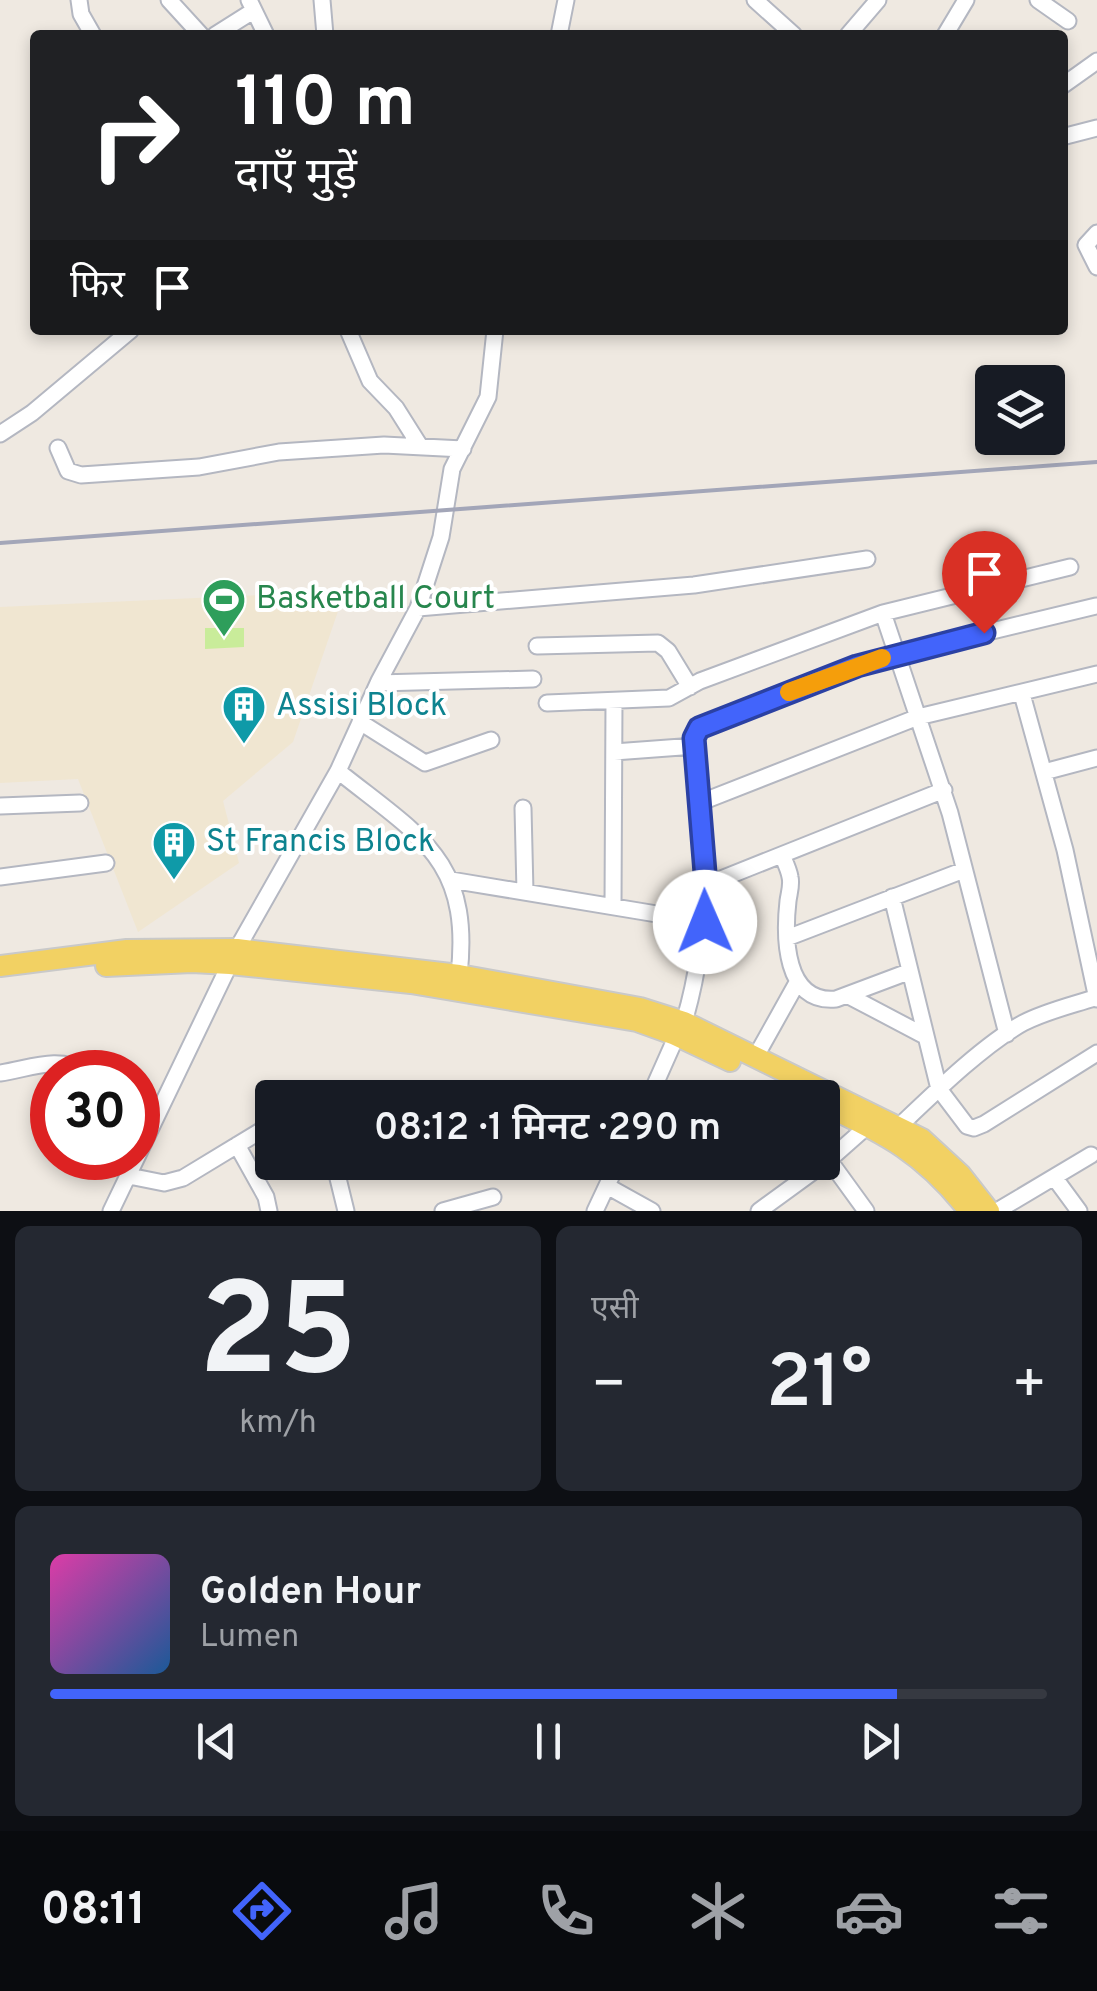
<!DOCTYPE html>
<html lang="hi">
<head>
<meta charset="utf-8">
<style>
  body { margin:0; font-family:Overpass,"Noto Sans Devanagari",sans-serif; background:#242831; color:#f1f3f6; height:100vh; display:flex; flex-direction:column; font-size:38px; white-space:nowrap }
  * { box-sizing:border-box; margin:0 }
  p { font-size:32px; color:#9ea1a6 }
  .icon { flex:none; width:55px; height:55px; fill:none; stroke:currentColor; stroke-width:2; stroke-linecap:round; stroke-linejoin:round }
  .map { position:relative; height:1211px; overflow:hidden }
  .drawer { display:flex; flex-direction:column; gap:15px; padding:15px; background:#0d0f14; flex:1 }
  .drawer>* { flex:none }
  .top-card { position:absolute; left:30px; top:30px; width:1038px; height:305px; border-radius:10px; box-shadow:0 5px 15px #0003; background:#202124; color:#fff; overflow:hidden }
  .buttons { position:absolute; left:975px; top:365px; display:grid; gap:20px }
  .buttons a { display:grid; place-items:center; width:90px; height:90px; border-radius:10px; background:#171b24; box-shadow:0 5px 15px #0003; font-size:50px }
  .speed { position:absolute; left:30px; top:1050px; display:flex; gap:20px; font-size:50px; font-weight:700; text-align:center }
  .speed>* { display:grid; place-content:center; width:130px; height:130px; border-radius:50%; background:#171b24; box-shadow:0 5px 15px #0003; line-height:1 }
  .speed .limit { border:15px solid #d22; background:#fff; color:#111 }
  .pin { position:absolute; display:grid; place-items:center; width:85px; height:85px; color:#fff; margin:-102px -42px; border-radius:50% 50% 50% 0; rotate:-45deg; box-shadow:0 0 10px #0007 }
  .pin .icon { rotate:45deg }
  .me { position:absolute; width:110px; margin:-55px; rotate:359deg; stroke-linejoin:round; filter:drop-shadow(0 0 8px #0008) }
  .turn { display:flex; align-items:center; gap:35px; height:210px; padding:0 40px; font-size:45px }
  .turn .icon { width:130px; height:130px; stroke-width:2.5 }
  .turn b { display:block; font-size:70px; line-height:85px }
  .then { display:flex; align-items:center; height:95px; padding:0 40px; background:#0003; gap:20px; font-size:38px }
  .big { font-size:75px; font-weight:600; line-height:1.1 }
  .drawer .widget { flex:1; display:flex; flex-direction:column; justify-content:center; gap:15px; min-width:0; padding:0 35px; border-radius:15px; background:#242831 }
  .drawer .dial { align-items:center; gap:0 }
  .dial b { font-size:130px; line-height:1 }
  .song { display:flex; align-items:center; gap:30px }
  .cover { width:120px; height:120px; border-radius:15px; background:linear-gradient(135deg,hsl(320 70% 55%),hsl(210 70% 35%)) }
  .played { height:10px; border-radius:5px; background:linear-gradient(90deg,#4264fb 85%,#363941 85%) }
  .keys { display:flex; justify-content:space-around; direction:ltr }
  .heat { display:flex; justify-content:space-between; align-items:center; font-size:55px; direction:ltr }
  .drawer .tiles { flex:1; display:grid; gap:15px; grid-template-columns:1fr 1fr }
  .widget:last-child { grid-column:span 2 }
  .trip { position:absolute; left:255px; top:1080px; width:585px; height:100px; border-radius:10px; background:#171b24; box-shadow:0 5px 15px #0003; font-weight:600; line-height:100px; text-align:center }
  .menu { display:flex; height:160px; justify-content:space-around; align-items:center; background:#090b0e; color:#9ea1a6 }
  .menu .icon { width:70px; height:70px }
  .menu .current { color:#4264fb }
  .menu b { font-size:45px; color:#f1f3f6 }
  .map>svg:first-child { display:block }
  .education { fill:#f0e6d1 }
  .pitch { fill:#c9ec9a }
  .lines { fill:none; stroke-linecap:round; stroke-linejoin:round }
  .minor-casing { stroke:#b4b7c1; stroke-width:19 }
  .major-casing { stroke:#c9c9c9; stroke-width:24 }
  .minor { stroke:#fff; stroke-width:15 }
  .major { stroke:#f2d163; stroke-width:20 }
  .rail { stroke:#a3a6b8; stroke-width:4 }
  .route-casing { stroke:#2b41a3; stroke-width:25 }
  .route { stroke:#4264fb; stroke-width:18 }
  .slow { stroke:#f59e0b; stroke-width:18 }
  .labels { text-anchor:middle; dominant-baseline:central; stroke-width:8; stroke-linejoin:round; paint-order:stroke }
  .leisure-label { font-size:32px; fill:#27864d; stroke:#fff; text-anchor:start }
  .culture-label { font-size:32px; fill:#0d838f; stroke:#fff; text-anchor:start }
</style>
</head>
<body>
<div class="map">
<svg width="1097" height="1211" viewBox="0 0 1097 1211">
  <rect width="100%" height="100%" fill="#efe9e1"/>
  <!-- education -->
  <path class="education" d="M 345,591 L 293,742 L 223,801 L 239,863 L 138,932 L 78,779 L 0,783 L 0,607 Z"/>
  <!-- pitch -->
  <path class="pitch" d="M 205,628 L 244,628 L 244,647 L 205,649 Z"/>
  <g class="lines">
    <defs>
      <path id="minor" d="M 79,0 L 81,14 L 93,35
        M 169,0 L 201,35
        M 249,0 L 266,35
        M 322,0 L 325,35
        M 755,0 L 794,35
        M 1038,0 L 1068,21
        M 215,35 L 253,11
        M 559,35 L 566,0
        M 848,35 L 878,0
        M 945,35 L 966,0
        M 1062,86 L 1097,61
        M 1062,137 L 1097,128
        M 1097,233 L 1086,245 L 1097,267
        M 348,330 L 370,381 L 396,408 L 420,446
        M 0,434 L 32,413 L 131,330
        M 58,448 L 68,471 L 81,475 L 199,467 L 279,452 L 384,445 L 463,449
        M 418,608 L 694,585 L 867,559
        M 883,613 L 950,813 L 1007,1034
        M 537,646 L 658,643 L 668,651 L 690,687
        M 378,683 L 533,679
        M 1022,694 L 1065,850 L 1097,999
        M 547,703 L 669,698 L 700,681 L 883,613 L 1070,567
        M 360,722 L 425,763 L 491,740
        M 614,752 L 695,746
        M 338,771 C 419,836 472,859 459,975
        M 1044,772 L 1097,758
        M 699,803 L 918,717 L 1097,674
        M 0,806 L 80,803
        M 523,808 L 525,892
        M 782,855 C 785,862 789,870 790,877 C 792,885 789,893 788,901 C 784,936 784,1004 836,999 L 908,972
        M 0,877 L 106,863
        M 451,880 L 705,922
        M 706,885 L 944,790
        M 892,897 L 939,1089 L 967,1126 L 974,1128 L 984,1124 L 1097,1053
        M 613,906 L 614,701
        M 787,938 L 964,870
        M 847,995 L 925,1036
        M 684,1022 C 713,925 705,837 695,738 L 699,728 L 889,656 L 1096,606
        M 755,1058 L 798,981
        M 0,1073 C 29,1069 58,1055 85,1072
        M 498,1096 L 502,1098
        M 649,1098 L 677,1035
        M 891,1134 C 927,1100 981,1046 1023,1023 C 1046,1011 1073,1005 1097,997
        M 237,1145 L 266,1197 L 269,1211
        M 829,1160 L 866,1211
        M 334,1162 L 346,1211
        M 129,1176 L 164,1183 L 183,1178 L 272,1124
        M 1054,1177 L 1079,1211
        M 607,1186 L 652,1211
        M 111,1211 L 237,949 L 338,771 L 379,681 L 418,608 L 441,537 L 452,469 L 488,397 L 495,330
        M 443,1211 L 493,1197
        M 595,1211 L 618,1162
        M 759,1211 L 829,1160 L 872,1122
        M 997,1211 L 1091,1155"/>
      <path id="major" d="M 0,966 L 127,950 L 237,949 L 459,975 L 640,1008 L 684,1022 L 922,1139 L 960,1174 L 989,1211
        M 106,966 L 192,962 L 230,964 L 411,983 L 637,1021 L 673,1034 L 730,1061
        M 822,1104 C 886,1134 925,1154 969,1211"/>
    </defs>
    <!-- minor casing -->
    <use href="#minor" class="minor-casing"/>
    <!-- major casing -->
    <use href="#major" class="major-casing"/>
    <!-- minor -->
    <use href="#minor" class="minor"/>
    <!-- major -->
    <use href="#major" class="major"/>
    <!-- rail -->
    <path class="rail" d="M 0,543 L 1097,462"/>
  </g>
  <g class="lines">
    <defs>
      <path id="route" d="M 705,922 L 706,885 L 694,738 L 699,728 L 857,666 L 984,633"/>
    </defs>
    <!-- route casing -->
    <use href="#route" class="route-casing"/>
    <!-- route -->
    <use href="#route" class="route"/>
    <!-- slow -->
    <path class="slow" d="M 789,692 L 882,658"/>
  </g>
  <!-- icons -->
  <defs>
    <symbol id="stadium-pin" viewBox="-11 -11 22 30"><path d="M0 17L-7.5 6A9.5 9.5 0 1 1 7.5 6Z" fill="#2e9e5b" stroke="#fff"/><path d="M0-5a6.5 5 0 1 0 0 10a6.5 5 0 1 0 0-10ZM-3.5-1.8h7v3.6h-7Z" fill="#fff"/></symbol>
    <symbol id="building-pin" viewBox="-11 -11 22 30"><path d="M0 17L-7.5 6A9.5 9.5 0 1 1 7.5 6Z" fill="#0f9aa8" stroke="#fff"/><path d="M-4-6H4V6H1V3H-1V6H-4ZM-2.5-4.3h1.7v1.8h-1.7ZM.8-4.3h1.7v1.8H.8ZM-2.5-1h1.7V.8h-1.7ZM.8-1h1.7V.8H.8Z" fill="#fff"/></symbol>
  </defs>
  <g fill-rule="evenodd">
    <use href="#stadium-pin" x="199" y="575" width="50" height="68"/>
    <use href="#building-pin" x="219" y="682" width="50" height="68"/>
    <use href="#building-pin" x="149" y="818" width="50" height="68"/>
  </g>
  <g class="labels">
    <!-- leisure labels -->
    <g class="leisure-label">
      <text x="256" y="600">Basketball Court</text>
    </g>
    <!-- culture labels -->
    <g class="culture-label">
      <text x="276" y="707">Assisi Block</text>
      <text x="206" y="843">St Francis Block</text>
    </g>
  </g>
</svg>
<div class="buttons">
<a><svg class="icon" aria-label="layers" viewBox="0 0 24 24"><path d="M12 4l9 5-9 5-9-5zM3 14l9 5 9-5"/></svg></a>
</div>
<div class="speed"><div class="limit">30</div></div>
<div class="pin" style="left:984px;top:633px;background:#d93025"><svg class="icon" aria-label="arrive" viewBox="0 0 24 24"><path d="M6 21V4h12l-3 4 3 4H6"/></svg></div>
<svg class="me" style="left:705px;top:922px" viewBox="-20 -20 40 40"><circle r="19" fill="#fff"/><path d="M0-13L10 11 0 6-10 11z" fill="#4264fb"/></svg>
<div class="trip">08:12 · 1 मिनट · 290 m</div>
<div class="top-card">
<div class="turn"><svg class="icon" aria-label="right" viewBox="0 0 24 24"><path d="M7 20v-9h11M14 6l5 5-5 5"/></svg><div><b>110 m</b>दाएँ मुड़ें</div></div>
<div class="then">फिर<svg class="icon" aria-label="arrive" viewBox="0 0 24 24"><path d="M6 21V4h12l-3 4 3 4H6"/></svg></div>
</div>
</div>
<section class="drawer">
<div class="tiles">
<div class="widget dial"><b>25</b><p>km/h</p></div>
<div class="widget"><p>एसी</p>
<div class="heat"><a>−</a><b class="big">21°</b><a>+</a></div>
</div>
<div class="widget">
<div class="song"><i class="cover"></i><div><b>Golden Hour</b><p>Lumen</p></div></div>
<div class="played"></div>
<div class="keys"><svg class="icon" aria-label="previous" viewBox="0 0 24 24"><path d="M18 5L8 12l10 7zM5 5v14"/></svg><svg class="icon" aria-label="pause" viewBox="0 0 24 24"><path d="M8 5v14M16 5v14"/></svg><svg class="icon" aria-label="next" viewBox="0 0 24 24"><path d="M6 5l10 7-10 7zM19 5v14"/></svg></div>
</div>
</div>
</section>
<nav class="menu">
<b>08:11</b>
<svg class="icon current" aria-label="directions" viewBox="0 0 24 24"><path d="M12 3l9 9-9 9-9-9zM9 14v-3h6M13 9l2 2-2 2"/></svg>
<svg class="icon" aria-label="music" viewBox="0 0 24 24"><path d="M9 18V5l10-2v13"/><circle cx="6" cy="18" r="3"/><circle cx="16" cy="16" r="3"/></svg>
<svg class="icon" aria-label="phone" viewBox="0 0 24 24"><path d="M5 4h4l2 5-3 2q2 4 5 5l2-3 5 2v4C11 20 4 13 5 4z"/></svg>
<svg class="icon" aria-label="climate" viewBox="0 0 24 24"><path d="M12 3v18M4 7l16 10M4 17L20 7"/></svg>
<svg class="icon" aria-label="car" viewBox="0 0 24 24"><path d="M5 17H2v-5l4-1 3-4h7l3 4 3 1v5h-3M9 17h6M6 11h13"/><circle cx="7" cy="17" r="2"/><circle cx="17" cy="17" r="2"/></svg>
<svg class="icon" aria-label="filters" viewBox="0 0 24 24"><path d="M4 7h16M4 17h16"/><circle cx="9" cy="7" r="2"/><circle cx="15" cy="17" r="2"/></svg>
</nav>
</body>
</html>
